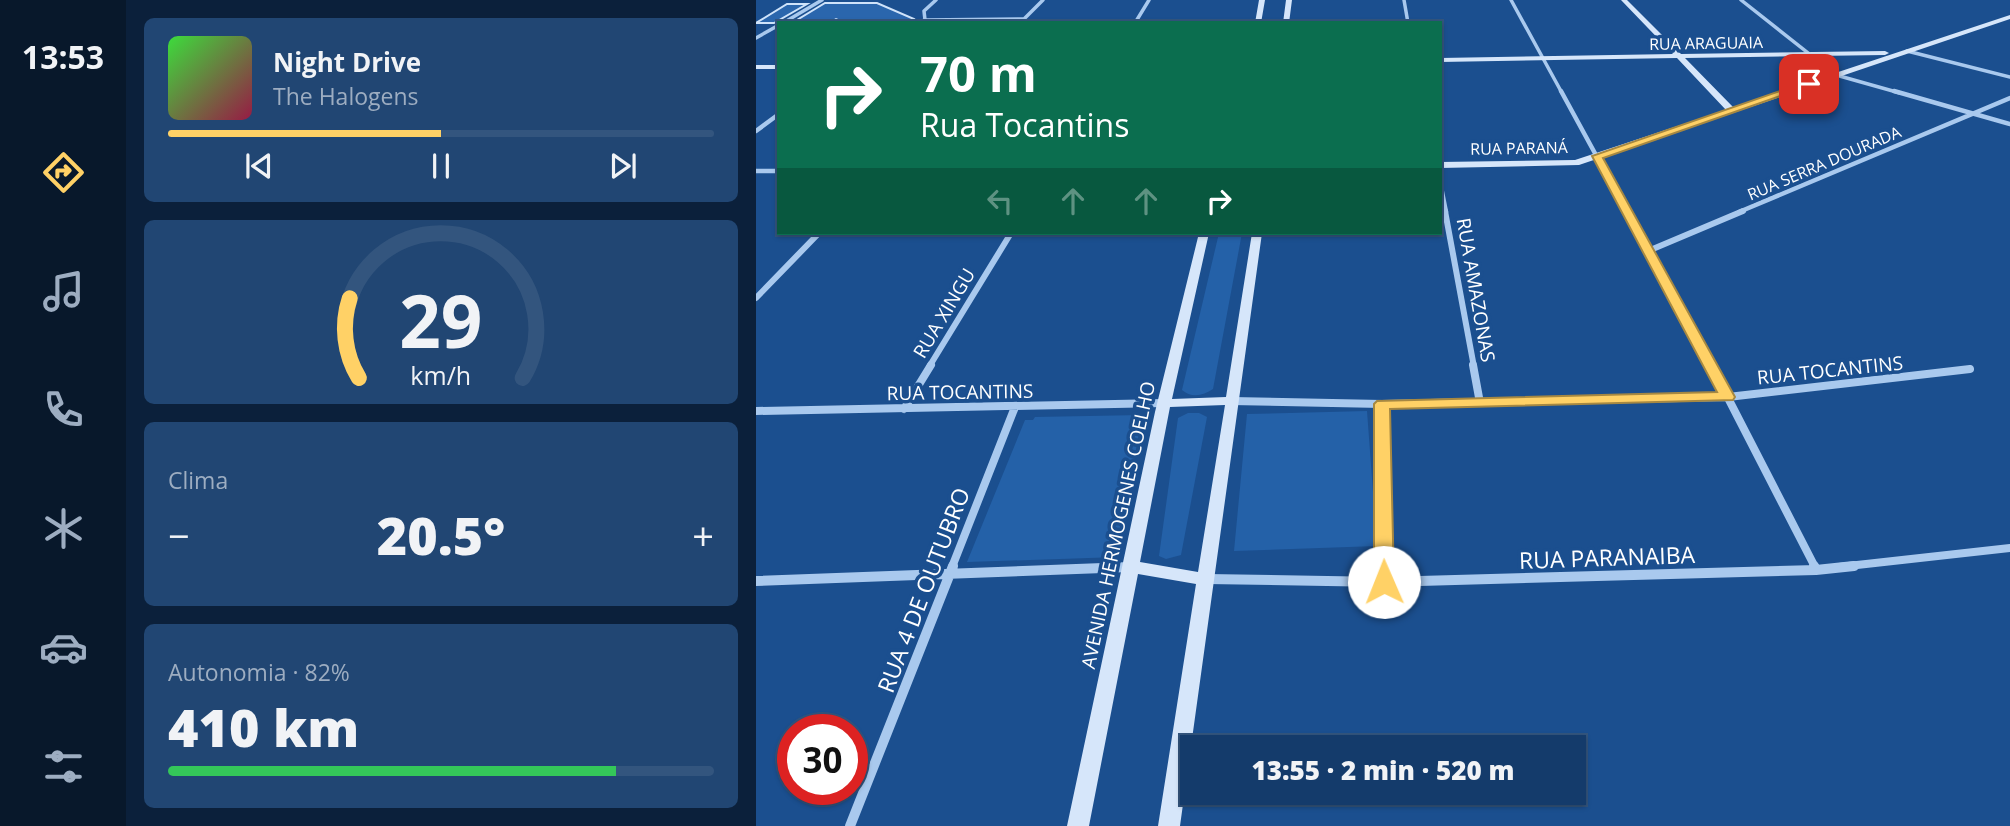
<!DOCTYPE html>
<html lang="pt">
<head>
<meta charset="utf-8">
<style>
  body { margin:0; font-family:"Open Sans",sans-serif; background:#214673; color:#f1f3f6; height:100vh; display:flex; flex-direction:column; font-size:26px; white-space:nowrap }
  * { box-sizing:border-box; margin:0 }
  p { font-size:23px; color:#9dadc1 }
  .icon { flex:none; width:38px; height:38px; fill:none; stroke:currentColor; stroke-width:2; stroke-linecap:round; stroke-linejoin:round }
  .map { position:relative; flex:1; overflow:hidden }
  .panel { display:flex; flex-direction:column; gap:18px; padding:18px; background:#0b203b; width:630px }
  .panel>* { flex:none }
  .banner { position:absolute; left:21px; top:21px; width:665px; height:214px; border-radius:0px; box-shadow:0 2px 5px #0004,0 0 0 2px #33557e; background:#0b6e4f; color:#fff; overflow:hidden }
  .speed { position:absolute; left:21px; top:714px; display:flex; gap:14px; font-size:35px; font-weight:700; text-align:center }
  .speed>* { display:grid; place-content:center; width:91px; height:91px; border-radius:50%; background:#143b6b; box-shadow:0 2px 5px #0004,0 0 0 2px #33557e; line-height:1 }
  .speed .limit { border:10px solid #d22; background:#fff; color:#111 }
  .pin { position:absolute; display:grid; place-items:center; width:60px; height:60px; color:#fff; margin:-30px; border-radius:14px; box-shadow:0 4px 10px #0006 }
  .me { position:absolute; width:77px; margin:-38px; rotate:359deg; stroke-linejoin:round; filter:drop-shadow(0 0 5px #0008) }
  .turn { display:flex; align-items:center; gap:24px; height:147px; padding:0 28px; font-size:32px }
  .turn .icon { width:91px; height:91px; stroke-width:2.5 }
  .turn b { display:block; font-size:49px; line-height:60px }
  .lanes { display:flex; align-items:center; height:66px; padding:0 28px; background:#0003; justify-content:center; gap:35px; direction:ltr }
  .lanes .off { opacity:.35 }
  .big { font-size:52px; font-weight:800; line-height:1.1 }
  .panel .card { flex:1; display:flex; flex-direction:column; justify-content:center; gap:10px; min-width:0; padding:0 24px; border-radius:10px; background:#214673 }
  .panel .dial { align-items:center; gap:0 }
  .dial svg { height:182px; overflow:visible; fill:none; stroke:#33557e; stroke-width:7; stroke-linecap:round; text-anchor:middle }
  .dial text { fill:#f1f3f6; stroke:none }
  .song { display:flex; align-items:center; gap:21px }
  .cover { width:84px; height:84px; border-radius:10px; background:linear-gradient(135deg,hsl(120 70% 55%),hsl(340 70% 35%)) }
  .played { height:7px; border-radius:4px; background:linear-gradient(90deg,#ffd166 50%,#33557e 50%) }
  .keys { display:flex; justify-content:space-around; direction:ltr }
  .heat { display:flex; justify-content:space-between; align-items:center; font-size:38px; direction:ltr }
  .charge { height:10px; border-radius:5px; background:linear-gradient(90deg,#34c759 82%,#33557e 0) }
  .trip { position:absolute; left:424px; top:735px; width:406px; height:70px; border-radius:0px; background:#143b6b; box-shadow:0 2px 5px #0004,0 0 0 2px #33557e; font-weight:800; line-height:70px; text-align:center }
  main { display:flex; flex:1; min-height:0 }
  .tab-bar { display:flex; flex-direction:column; width:126px; justify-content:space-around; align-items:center; background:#08182b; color:#9dadc1 }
  .tab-bar .icon { width:49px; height:49px }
  .tab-bar .on { color:#ffd166 }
  .tab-bar b { font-size:32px; color:#f1f3f6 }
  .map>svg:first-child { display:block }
  .green { fill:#2461a8 }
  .building { fill:#2a66ad; stroke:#cfe3fa; stroke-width:2 }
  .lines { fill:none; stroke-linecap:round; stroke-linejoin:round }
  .minor-far4 { stroke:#a9c9ee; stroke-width:3.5 }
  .minor-far3 { stroke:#a9c9ee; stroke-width:4.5 }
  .minor-far2 { stroke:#a9c9ee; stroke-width:6 }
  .minor-far1 { stroke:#a9c9ee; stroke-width:8 }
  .minor { stroke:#a9c9ee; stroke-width:10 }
  .secondary { fill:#d6e6fa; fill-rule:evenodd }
  .route { fill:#ffd166; stroke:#a68842; stroke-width:2 }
  .labels { text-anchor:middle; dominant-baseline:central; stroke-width:7; stroke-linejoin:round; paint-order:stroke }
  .far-street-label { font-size:16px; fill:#fff; stroke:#1b4f8f }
  .street-label { font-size:19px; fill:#fff; stroke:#1b4f8f }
  .near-street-label { font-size:23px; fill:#fff; stroke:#1b4f8f }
</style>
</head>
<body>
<main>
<nav class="tab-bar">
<b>13:53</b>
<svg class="icon on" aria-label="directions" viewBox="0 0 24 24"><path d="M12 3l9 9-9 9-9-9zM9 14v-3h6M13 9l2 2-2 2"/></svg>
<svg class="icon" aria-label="music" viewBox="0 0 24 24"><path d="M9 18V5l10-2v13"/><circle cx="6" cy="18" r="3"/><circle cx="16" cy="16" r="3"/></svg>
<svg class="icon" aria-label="phone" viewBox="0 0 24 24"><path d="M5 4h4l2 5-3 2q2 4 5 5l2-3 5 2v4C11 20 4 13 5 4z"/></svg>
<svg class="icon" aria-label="climate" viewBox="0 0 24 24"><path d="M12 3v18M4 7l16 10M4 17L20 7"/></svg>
<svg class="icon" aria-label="car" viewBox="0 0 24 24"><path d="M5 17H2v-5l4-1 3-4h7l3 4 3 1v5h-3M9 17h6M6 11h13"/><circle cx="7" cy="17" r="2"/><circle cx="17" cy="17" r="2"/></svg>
<svg class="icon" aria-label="filters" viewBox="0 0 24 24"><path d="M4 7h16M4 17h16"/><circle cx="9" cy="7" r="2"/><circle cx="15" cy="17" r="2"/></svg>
</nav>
<section class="panel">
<div class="card">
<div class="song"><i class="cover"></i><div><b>Night Drive</b><p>The Halogens</p></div></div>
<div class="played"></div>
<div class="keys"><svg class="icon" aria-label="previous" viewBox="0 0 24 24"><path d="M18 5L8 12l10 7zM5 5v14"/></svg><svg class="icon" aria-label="pause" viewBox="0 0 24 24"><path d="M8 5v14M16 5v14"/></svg><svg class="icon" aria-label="next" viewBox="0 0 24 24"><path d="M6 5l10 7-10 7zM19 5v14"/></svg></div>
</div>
<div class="card dial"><svg viewBox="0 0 100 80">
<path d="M14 69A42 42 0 1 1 86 69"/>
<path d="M14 69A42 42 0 0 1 10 34" stroke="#ffd166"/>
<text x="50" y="56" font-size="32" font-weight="700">29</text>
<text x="50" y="72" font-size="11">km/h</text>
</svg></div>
<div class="card"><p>Clima</p>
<div class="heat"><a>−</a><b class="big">20.5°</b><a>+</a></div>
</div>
<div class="card"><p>Autonomia · 82%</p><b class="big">410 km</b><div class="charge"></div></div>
</section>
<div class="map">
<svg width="1254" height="826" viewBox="0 0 1254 826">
  <rect width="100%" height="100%" fill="#1b4f8f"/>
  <!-- green -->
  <path class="green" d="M 463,233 L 486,233 L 457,389 C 447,396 435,398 426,390 Z
    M 611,411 L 621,546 L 478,551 L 491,414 Z
    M 432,413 L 443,413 L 451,417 L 425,555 L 410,559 L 403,556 L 422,418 Z
    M 386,415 L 362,557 L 211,562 L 269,420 L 277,420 L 279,417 Z"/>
  <!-- building -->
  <path class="building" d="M 69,3 L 121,3 L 158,19 L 156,23 L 89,23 L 80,19 L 73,23 L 36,23 Z
    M 31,4 L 51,4 L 18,23 L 0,23 Z"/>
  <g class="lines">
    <!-- minor-far4 -->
    <path class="minor-far4" d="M 648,0 L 652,23
      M 755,0 L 806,93
      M 985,0 L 1080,75 L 1144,93
      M 169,20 L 269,19
      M 267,20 L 287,0
      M 27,23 L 66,0
      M 160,23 L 169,20 L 168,11 L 180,0
      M 379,23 L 393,0
      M 0,38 L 23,25
      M 1151,51 L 1254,77"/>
    <!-- minor-far3 -->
    <path class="minor-far3" d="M 805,91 L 871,212
      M 1138,91 L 1254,124
      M 0,131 L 23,114
      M 0,171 L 23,171
      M 684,182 L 690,212
      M 983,212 L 1254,98"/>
    <!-- minor-far2 -->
    <path class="minor-far2" d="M 689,211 L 718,367
      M 870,211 L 956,367
      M 892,251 L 987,211
      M 0,298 L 63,233
      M 173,367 L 255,233"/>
    <!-- minor-far1 -->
    <path class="minor-far1" d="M 717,365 L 724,403
      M 955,365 L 1059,567
      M 475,401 L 626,404 L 972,397 L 1214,369
      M 626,404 L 628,567
      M 148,409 L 175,365
      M 0,411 L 408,403
      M 196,567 L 259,407
      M 363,567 L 374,567
      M 1083,567 L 1254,548"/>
    <!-- minor -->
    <path class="minor" d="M 628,566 L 628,582
      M 1058,566 L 1060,570
      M 451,579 L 628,582 L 1060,570 L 1098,566
      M 0,581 L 374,567
      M 94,826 L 197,566"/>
    <!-- secondary -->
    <path class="secondary" d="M 503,0 L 509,0 L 505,23 L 499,23 Z
      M 530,0 L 536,0 L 533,23 L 527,23 Z
      M 865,0 L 871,0 L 925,54 L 1129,51 L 1133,53 L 1129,55 L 929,58 L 977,107 L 1254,15 L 1254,19 L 823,165 L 684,168 L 684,162 L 819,160 L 970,110 L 921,58 L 684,62 L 684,58 L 917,54 Z
      M 0,65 L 23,65 L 23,69 L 0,69 Z
      M 443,233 L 453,233 L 416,399 L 470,397 L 496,233 L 506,233 L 424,826 L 402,826 L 440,584 L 382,574 L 333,826 L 311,826 L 399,412 ZM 469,405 L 442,572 L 384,562 L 414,407 Z"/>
  </g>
  <!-- route -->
  <path class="route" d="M 1053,81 L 1056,85 L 847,158 L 979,397 L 977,400 L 634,409 L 638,582 L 635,587 L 621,587 L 618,582 L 618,404 L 621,401 L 961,392 L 836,156 Z"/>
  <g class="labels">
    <!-- far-street labels -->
    <g class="far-street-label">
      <text transform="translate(950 43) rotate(-1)">RUA ARAGUAIA</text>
      <text transform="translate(763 148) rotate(-1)">RUA PARANÁ</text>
      <text transform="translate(1068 163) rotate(-23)">RUA SERRA DOURADA</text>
    </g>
    <!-- street labels -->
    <g class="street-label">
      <text transform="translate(720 290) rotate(80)">RUA AMAZONAS</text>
      <text transform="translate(188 313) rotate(-59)">RUA XINGU</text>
      <text transform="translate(1074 370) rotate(-6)">RUA TOCANTINS</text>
      <text transform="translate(204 392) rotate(-1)">RUA TOCANTINS</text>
      <text transform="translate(362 525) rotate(-78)">AVENIDA HERMOGENES COELHO</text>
    </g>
    <!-- near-street labels -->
    <g class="near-street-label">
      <text transform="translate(851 557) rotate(-2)">RUA PARANAIBA</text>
      <text transform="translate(167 590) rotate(-69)">RUA 4 DE OUTUBRO</text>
    </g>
  </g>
</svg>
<div class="speed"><div class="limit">30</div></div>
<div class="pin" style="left:1053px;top:84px;background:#d93025"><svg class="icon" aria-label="arrive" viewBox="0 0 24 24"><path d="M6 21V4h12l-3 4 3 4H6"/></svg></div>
<svg class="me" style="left:628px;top:582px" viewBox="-20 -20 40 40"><circle r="19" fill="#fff"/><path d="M0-13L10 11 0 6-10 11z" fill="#ffd166"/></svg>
<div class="trip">13:55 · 2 min · 520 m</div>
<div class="banner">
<div class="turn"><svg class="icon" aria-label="right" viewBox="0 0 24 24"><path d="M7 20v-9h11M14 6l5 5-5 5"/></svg><div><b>70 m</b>Rua Tocantins</div></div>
<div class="lanes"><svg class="icon off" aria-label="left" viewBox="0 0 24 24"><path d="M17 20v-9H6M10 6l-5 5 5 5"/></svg><svg class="icon off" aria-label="ahead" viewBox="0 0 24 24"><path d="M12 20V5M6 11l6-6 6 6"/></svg><svg class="icon off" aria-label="ahead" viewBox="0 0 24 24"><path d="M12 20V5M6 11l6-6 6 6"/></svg><svg class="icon" aria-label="right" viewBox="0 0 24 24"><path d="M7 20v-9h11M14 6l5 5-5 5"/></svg></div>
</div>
</div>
</main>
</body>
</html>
